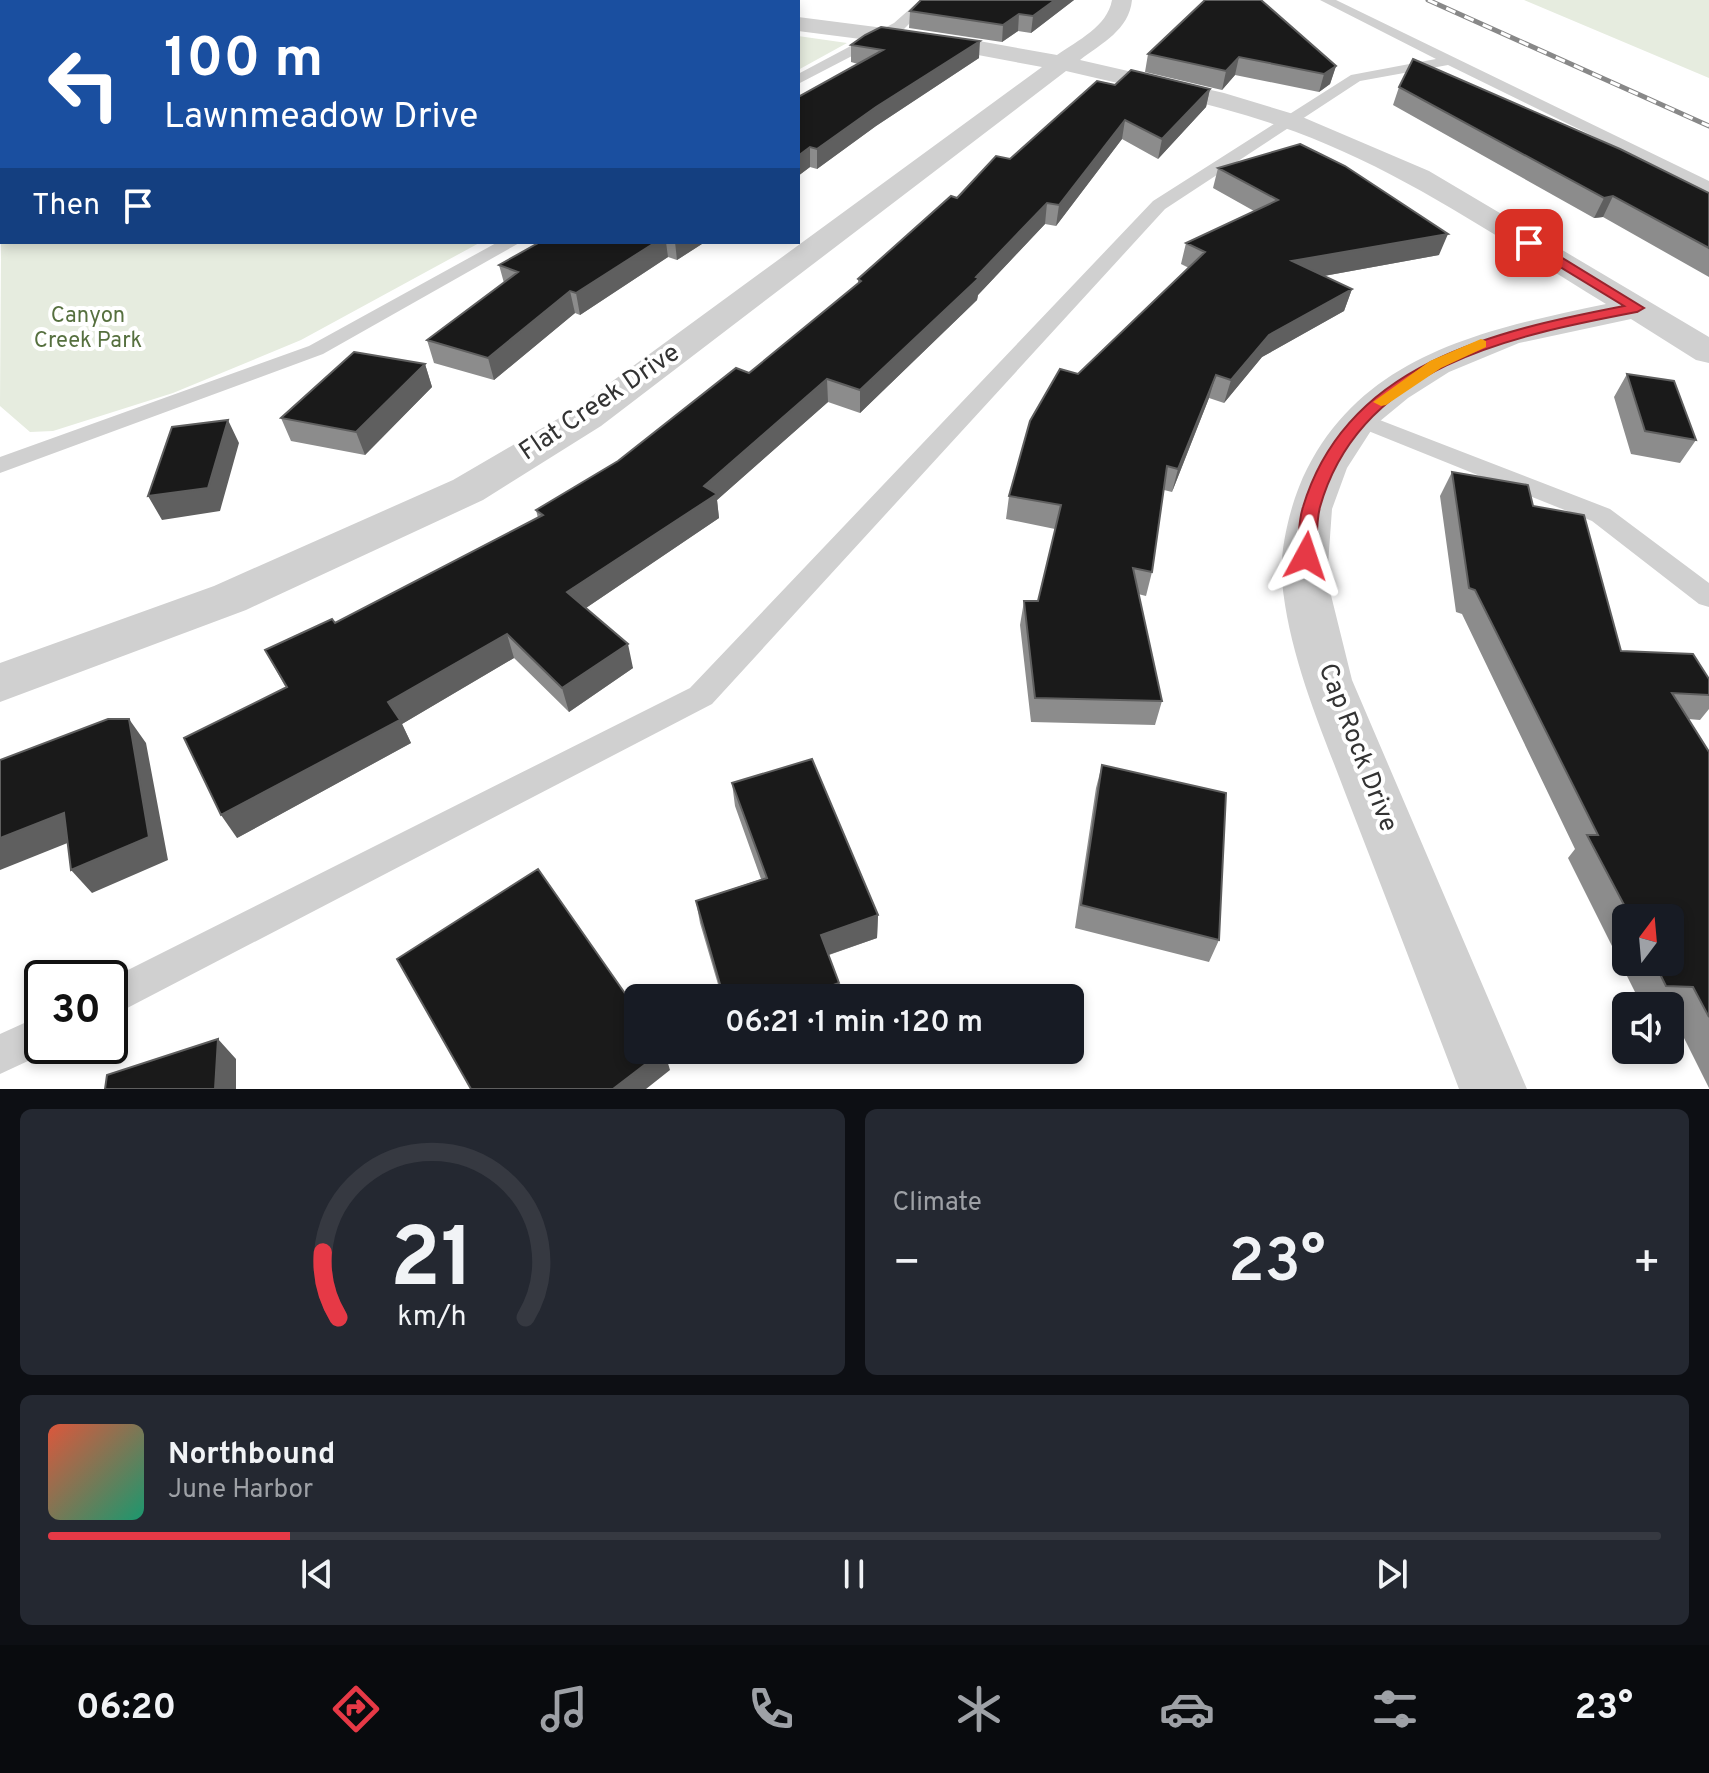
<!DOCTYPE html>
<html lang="en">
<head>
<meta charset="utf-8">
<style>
  body { margin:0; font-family:Overpass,sans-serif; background:#242831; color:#f1f3f6; height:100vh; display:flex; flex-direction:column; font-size:30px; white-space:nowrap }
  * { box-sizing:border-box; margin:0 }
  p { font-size:26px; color:#9ea1a6 }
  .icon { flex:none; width:44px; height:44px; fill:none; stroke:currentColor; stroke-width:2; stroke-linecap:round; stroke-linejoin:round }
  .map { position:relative; height:1089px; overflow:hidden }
  .panel { display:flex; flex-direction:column; gap:20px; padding:20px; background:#0d0f14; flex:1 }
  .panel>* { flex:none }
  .banner { position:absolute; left:0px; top:0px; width:800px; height:244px; box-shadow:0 4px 12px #0003; background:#1a4fa0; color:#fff; overflow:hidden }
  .needle { width:52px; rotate:16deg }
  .tools { position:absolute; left:1612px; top:904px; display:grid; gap:16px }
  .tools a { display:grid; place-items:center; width:72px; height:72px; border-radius:12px; background:#171b24; box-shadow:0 4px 12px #0003; font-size:40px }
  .speed { position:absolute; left:24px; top:960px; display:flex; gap:16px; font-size:40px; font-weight:700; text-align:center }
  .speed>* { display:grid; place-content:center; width:104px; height:104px; border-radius:50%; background:#171b24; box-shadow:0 4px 12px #0003; line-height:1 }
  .speed .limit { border:4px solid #111; border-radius:12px; background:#fff; color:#111 }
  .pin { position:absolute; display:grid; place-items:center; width:68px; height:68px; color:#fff; margin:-34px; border-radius:16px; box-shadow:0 4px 12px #0006 }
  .me { position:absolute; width:88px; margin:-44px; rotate:5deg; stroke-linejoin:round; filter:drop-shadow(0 0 6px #0008) }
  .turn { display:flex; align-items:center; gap:28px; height:168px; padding:0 32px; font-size:36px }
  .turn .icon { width:104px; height:104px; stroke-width:2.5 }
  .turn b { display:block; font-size:56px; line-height:68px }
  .then { display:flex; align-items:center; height:76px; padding:0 32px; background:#0003; gap:16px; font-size:30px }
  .big { font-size:60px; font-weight:600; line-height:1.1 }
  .panel .card { flex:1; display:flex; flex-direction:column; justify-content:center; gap:12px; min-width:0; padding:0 28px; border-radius:12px; background:#242831 }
  .panel .dial { align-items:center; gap:0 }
  .dial svg { height:208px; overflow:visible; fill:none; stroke:#363941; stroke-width:7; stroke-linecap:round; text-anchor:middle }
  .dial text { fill:#f1f3f6; stroke:none }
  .song { display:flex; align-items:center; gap:24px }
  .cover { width:96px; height:96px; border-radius:12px; background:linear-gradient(135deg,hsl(10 70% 55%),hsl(160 70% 35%)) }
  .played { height:8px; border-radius:4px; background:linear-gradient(90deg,#e63946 15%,#363941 15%) }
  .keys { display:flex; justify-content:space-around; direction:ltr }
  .heat { display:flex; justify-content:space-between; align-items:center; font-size:44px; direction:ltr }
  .panel .tiles { flex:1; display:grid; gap:20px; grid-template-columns:1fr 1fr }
  .card:last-child { grid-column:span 2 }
  .trip { position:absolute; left:624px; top:984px; width:460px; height:80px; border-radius:12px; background:#171b24; box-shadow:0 4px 12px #0003; font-weight:600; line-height:80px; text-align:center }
  .tab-bar { display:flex; height:128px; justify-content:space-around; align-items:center; background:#090b0e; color:#9ea1a6 }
  .tab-bar .icon { width:56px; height:56px }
  .tab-bar .current { color:#e63946 }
  .tab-bar b { font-size:36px; color:#f1f3f6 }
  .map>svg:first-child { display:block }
  .green { fill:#e6ecdf }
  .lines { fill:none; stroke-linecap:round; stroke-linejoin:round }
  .service { fill:#d0d0d0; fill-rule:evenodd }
  .minor { fill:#d0d0d0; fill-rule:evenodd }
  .rail-casing { stroke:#888; stroke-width:5 }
  .rail { stroke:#fff; stroke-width:3; stroke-dasharray:10; stroke-linecap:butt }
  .wall { fill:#8c8c8c; fill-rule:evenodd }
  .shaded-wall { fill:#5f5f5f }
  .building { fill:#1a1a1a; stroke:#5f5f5f; stroke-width:2 }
  .route { fill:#e63946; stroke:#96252e; stroke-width:2 }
  .slow { fill:#f59e0b }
  .labels { text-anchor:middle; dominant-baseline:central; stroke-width:8; stroke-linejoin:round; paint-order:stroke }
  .far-park-label { font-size:22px; fill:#56703f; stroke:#fff }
  .street-label { font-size:26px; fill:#333; stroke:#fff }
</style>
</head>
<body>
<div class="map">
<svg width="1709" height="1089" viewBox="0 0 1709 1089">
  <rect width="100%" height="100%" fill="#fff"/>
  <!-- green -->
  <path class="green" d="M 1524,0 L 1709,0 L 1709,78 Z
    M 798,36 L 847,43 L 798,70 Z
    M 2,94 L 2,242 L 481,242 L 301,340 L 173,393 L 53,431 L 30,432 L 0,406 Z"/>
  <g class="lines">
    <!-- service -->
    <path class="service" d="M 920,0 L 933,0 L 904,29 L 798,84 L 798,74 L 894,23 Z
      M 1320,0 L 1336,0 L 1709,181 L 1709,193 L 1448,65 L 1360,81 L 1165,209 L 712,704 L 110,1017 L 110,979 L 690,688 L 1153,201 L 1351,75 L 1436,59 Z
      M 498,242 L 521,242 L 323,354 L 0,473 L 0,457 L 309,346 Z
      M 1359,412 L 1610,509 L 1709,583 L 1709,607 L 1699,604 L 1592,521 L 1351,424 L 1348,419 L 1351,414 Z
      M 42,1015 L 42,1046 L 56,1048 L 0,1074 L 0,1034 Z"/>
    <!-- minor -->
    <path class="minor" d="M 562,0 L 600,0 L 601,2 L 563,2 Z
      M 1112,0 L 1132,0 C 1129,30 1102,43 1080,60 L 1224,93 L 1300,116 L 1429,171 L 1709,337 L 1709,363 L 1696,360 L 1631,319 L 1519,343 L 1449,372 L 1408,398 L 1374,426 L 1347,468 L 1332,509 L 1327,579 L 1352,680 L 1527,1089 L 1459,1089 C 1422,991 1384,893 1346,795 C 1320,726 1289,656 1282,581 C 1279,554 1289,512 1299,487 C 1353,356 1482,330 1606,304 C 1501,240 1397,166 1279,126 C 1210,102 1137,88 1066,71 L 601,426 L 483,500 L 246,610 L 0,702 L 0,663 L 214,586 L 453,480 L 573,410 L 1042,67 L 962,52 L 798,31 L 798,17 L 962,38 L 1057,55 C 1078,40 1107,27 1112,0 Z"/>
    <defs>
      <path id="rail" d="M 1428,0 L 1709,126"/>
    </defs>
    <!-- rail casing -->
    <use href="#rail" class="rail-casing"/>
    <!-- rail -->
    <use href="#rail" class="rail"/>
  </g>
  <!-- wall -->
  <path class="wall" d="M 921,0 L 1074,0 L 1031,33 L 1018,31 L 1002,42 L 909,28 L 910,11 Z
    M 1205,0 L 1336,66 L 1330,84 L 1319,92 L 1235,75 L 1222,90 L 1145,72 L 1148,54 Z
    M 851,45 L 979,58 L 876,126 L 817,169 L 810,167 L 798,176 L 798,97 L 858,64 L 851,62 Z
    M 1115,85 L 1210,89 L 1206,107 L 1158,159 L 1122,139 L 1056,226 L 1045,224 L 978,295 L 977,300 L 860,413 L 828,402 L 717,500 L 719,518 L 586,608 L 633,668 L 569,712 L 514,658 L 402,724 L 411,743 L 237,838 L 286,688 L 265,650 L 335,623 L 538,518 L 536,510 L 618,461 L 749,373 L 858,284 L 858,279 L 957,198 L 1010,159 Z
    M 1399,87 L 1709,193 L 1709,277 L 1603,217 L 1594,218 L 1393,105 Z
    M 1218,168 L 1439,255 L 1324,276 L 1352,289 L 1344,311 L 1262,357 L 1224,403 L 1209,398 L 1172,492 L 1164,490 L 1152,572 L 1146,596 L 1138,594 L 1162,701 L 1155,725 L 1031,722 L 1020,625 L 1024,601 L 1038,601 L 1055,529 L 1006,519 L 1009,496 L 1078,374 L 1189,268 L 1181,264 L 1186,243 L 1254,211 L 1213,188 Z
    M 540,242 L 705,242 L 677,260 L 668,257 L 580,315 L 575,313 L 494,380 L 434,363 L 427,340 L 504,283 L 499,265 Z
    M 425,364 L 432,387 L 365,455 L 291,441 L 281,418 Z
    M 1627,374 L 1696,440 L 1680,463 L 1631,454 L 1614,397 Z
    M 1452,472 L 1533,506 L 1621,651 L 1709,679 L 1709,709 L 1700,720 L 1688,719 L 1709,752 L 1709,1088 L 1670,1010 L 1670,1006 L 1642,1006 L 1568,858 L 1575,849 L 1462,614 L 1456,612 L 1440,496 ZM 1626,918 L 1670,918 L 1670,962 L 1626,962 Z
    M 1102,765 L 1219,940 L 1209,962 L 1075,928 L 1096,788 Z
    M 732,783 L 878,915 L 877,938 L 829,955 L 840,998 L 722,998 L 700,923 L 696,901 L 761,879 L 735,806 Z"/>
  <!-- shaded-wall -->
  <path class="shaded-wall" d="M 1055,0 L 1074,0 L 1031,33 L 1033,16 Z
    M 1019,14 L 1018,31 L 1002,42 L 1003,25 Z
    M 980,41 L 979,58 L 876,126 L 817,169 L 817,149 L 876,107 Z
    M 1239,57 L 1235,75 L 1222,90 L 1226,71 Z
    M 1336,66 L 1330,84 L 1319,92 L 1324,74 Z
    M 1210,89 L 1206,107 L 1158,159 L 1162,139 Z
    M 1125,120 L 1122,139 L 1056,226 L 1059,205 Z
    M 810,147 L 810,167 L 798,176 L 798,156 Z
    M 1613,196 L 1603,217 L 1594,218 L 1604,198 Z
    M 1047,203 L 1045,224 L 978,295 L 977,300 L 860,413 L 860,390 L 976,277 Z
    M 1448,234 L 1439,255 L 1285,283 L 1292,261 Z
    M 656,242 L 666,242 L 668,257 L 580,315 L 576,293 Z
    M 675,242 L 705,242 L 677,260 Z
    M 1352,289 L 1344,311 L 1262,357 L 1224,403 L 1231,380 L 1269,335 Z
    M 570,291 L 575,313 L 494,380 L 488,358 Z
    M 425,364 L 432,387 L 365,455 L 356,432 Z
    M 1216,375 L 1209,398 L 1172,492 L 1178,469 Z
    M 827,379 L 828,402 L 717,500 L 719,518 L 574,616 L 567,592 L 704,486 Z
    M 228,420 L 239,443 L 220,511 L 162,520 L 148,496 Z
    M 507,634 L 514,658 L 402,724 L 411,743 L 237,838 L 221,815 L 388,702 Z
    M 628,644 L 633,668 L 569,712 L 562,688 Z
    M 129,719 L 146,743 L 168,860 L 92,893 L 71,870 Z
    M 64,813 L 85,836 L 0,870 L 0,838 Z
    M 878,915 L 877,938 L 822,957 L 821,935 Z
    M 839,983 L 840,998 L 798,998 Z
    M 218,1039 L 236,1059 L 236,1089 L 215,1089 Z
    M 664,1050 L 670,1070 L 646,1089 L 613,1089 Z"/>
  <!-- building -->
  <path class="building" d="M 921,0 L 1055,0 L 1033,16 L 1019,14 L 1003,25 L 910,11 Z
    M 1205,0 L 1261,0 L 1336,66 L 1324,74 L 1239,57 L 1226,71 L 1148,54 Z
    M 881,27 L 980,41 L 876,107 L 817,149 L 810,147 L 798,156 L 798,97 L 883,50 L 851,45 L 865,35 Z
    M 1413,59 L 1620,149 L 1709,193 L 1709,248 L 1613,196 L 1604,198 L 1399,87 Z
    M 1131,70 L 1210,89 L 1162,139 L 1125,120 L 1059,205 L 1047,203 L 976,277 L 979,278 L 860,390 L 827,379 L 704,486 L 717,494 L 567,592 L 628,644 L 562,688 L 507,634 L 388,702 L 400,720 L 221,815 L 184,738 L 287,687 L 265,650 L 332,619 L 335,623 L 543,515 L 536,510 L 618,461 L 736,368 L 749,373 L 861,281 L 858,279 L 951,196 L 957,198 L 996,156 L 1010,159 L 1097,81 L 1115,85 Z
    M 1300,144 L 1345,166 L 1448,234 L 1292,261 L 1352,289 L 1269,335 L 1231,380 L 1216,375 L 1178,469 L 1167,466 L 1152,572 L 1133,568 L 1162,701 L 1035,698 L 1024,601 L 1038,601 L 1061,505 L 1009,496 L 1030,421 L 1060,369 L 1078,374 L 1205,252 L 1186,243 L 1278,200 L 1218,168 Z
    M 540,242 L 656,242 L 576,293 L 570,291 L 488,358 L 427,340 L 518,272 L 499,265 Z
    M 354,352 L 425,364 L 356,432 L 281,418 Z
    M 1627,374 L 1674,381 L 1696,440 L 1645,431 Z
    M 228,420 L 208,488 L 148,496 L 172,427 Z
    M 1452,472 L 1528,485 L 1533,506 L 1584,515 L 1621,651 L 1693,654 L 1709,679 L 1709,695 L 1672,693 L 1709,752 L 1709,1017 L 1693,987 L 1666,986 L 1654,962 L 1670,962 L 1670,918 L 1631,918 L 1587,835 L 1598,835 L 1475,590 L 1469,588 Z
    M 108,719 L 129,719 L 149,837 L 71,870 L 64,813 L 0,838 L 0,760 Z
    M 812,759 L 878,915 L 821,935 L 839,983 L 798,998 L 724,998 L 696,901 L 767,878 L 732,783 Z
    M 1102,765 L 1226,793 L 1219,940 L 1081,905 Z
    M 538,869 L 638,1012 L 638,1050 L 664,1050 L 613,1089 L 471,1089 L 397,959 Z
    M 218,1039 L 215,1089 L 105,1089 L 107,1075 Z"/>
  <!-- route -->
  <path class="route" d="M 1524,240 L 1533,240 L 1644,308 L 1637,312 C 1512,336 1360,365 1320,507 C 1316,522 1317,540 1316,556 L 1313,560 L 1300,560 L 1297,556 C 1299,540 1298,522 1303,507 C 1346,363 1495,331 1624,306 L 1524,245 Z"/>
  <!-- slow -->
  <path class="slow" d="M 1481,339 L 1486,341 L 1486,347 L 1441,368 L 1386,405 L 1381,406 L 1373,402 L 1430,361 Z"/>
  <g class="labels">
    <!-- far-park labels -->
    <g class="far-park-label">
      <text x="88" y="316">Canyon<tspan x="88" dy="25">Creek Park</tspan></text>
    </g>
    <!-- street labels -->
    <g class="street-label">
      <text transform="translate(600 403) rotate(-34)">Flat Creek Drive</text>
      <text transform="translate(1357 748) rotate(69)">Cap Rock Drive</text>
    </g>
  </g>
</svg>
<div class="tools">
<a><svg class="needle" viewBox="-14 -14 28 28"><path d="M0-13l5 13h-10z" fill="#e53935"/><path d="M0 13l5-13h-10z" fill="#9ea1a6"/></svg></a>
<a><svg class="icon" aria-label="sound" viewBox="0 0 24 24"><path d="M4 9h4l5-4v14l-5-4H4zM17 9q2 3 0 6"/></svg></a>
</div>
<div class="speed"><div class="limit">30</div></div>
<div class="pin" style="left:1529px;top:243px;background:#d93025"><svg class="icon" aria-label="arrive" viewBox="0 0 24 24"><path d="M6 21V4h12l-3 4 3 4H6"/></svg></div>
<svg class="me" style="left:1306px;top:556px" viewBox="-20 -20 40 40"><path d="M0-17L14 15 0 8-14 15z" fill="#e63946" stroke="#fff" stroke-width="4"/></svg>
<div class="trip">06:21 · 1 min · 120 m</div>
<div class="banner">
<div class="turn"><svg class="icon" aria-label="left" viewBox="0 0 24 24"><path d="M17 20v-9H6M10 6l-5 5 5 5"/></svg><div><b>100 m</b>Lawnmeadow Drive</div></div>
<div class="then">Then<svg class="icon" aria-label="arrive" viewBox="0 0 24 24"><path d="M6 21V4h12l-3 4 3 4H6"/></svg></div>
</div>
</div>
<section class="panel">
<div class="tiles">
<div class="card dial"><svg viewBox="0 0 100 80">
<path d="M14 69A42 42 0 1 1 86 69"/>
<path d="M14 69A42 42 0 0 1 8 44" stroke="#e63946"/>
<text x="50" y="56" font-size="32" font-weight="700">21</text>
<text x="50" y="72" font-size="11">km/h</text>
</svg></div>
<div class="card"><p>Climate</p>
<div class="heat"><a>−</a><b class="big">23°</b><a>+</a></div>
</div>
<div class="card">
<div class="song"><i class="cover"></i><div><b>Northbound</b><p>June Harbor</p></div></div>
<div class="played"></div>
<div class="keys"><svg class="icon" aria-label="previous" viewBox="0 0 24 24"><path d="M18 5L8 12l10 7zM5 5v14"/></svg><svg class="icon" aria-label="pause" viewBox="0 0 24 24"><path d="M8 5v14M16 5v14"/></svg><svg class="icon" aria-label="next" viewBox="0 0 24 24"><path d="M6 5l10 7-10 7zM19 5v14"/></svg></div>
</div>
</div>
</section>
<nav class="tab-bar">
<b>06:20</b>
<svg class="icon current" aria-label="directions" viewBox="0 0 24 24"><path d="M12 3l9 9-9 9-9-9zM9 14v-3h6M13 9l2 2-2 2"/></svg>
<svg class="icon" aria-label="music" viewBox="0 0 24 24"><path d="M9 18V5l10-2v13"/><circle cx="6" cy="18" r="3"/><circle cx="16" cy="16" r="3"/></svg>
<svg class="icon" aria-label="phone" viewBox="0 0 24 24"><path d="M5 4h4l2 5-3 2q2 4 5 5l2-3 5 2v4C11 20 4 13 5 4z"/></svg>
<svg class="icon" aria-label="climate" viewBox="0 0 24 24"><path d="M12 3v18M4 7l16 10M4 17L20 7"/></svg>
<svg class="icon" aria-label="car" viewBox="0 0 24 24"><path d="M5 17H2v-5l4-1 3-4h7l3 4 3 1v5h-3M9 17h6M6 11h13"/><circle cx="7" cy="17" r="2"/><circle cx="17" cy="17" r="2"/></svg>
<svg class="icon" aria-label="filters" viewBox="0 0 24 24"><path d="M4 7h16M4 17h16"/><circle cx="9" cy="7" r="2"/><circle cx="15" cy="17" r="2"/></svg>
<b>23°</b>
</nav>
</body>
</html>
